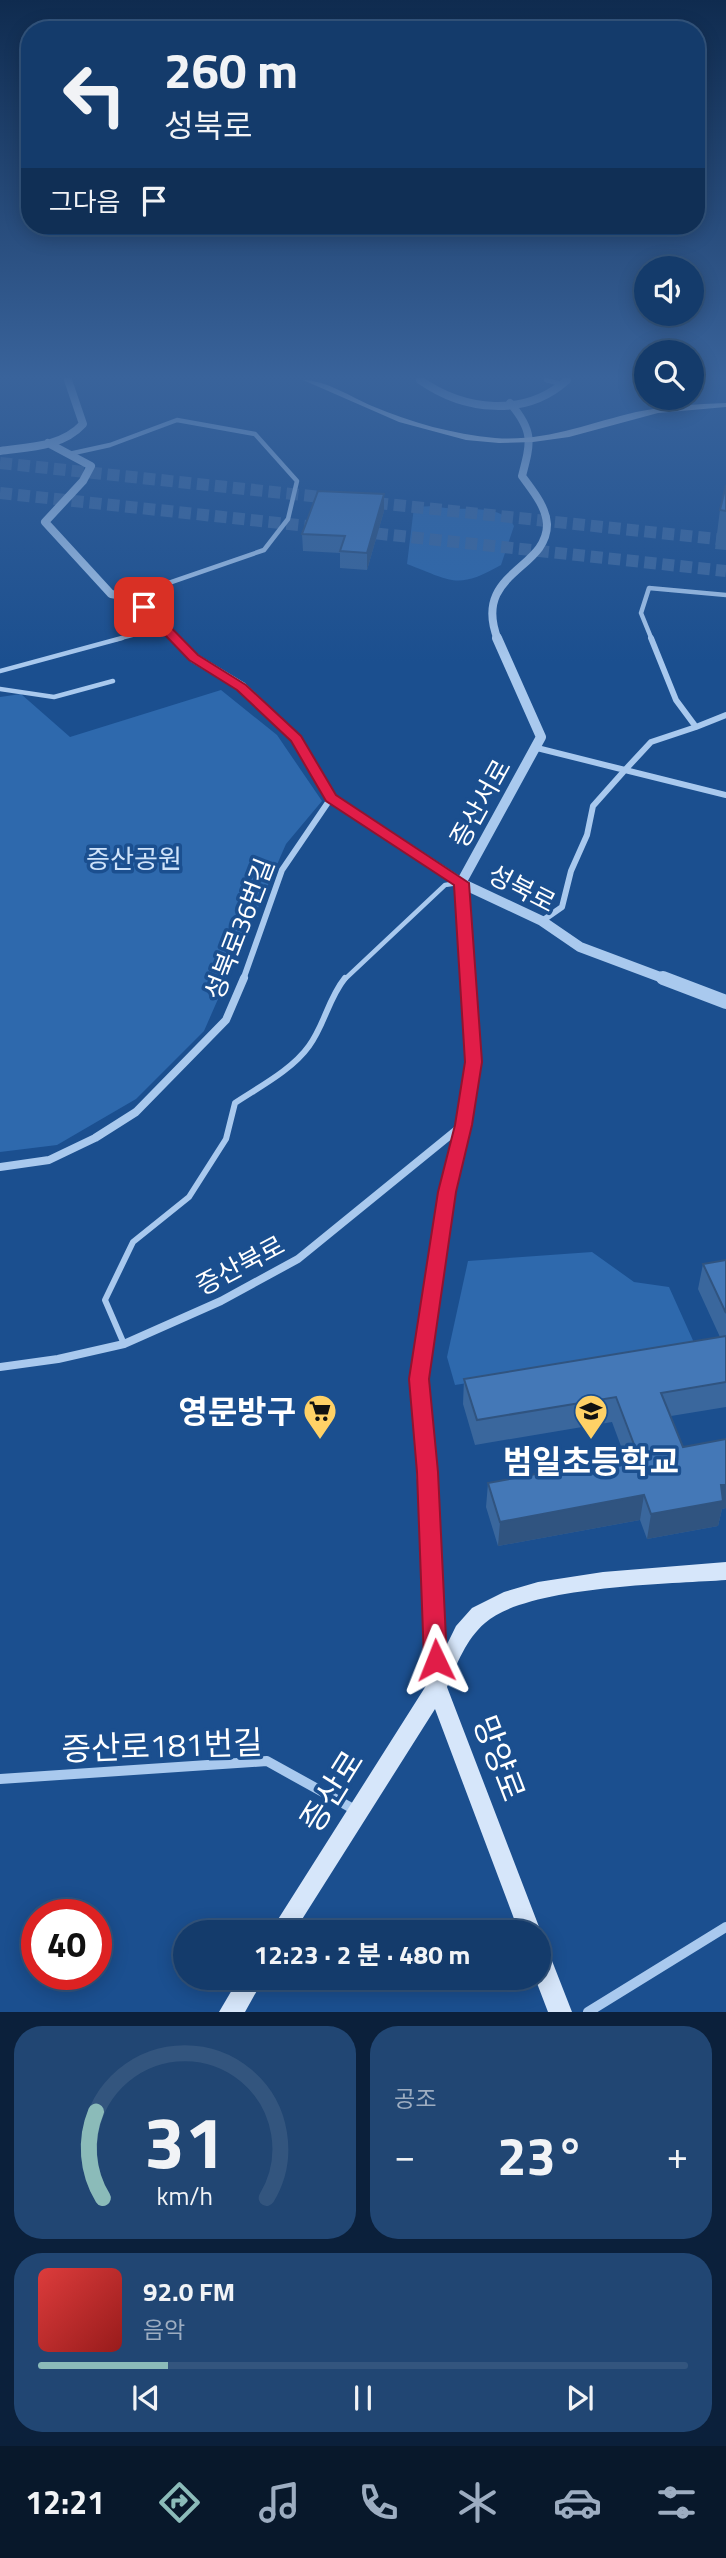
<!DOCTYPE html>
<html lang="ko">
<head>
<meta charset="utf-8">
<style>
  body { margin:0; font-family:"Titillium Web","Noto Sans KR",sans-serif; background:#214673; color:#f1f3f6; height:100vh; display:flex; flex-direction:column; font-size:26px; white-space:nowrap }
  * { box-sizing:border-box; margin:0 }
  p { font-size:23px; color:#9dadc1 }
  .icon { flex:none; width:38px; height:38px; fill:none; stroke:currentColor; stroke-width:2; stroke-linecap:round; stroke-linejoin:round }
  .map { position:relative; height:2012px; overflow:hidden }
  .side { display:flex; flex-direction:column; gap:14px; padding:14px; background:#0b203b; flex:1 }
  .side>* { flex:none }
  .top-card { position:absolute; left:21px; top:21px; width:684px; height:214px; border-radius:28px; box-shadow:0 4px 18px #0003,0 0 0 2px #33557e; background:#143b6b; color:#f1f3f6; overflow:hidden }
  .tools { position:absolute; left:634px; top:256px; display:grid; gap:14px }
  .tools a { display:grid; place-items:center; width:70px; height:70px; border-radius:50%; background:#143b6b; box-shadow:0 4px 18px #0003,0 0 0 2px #33557e; font-size:35px }
  .speed { position:absolute; left:21px; top:1899px; display:flex; gap:14px; font-size:35px; font-weight:700; text-align:center }
  .speed>* { display:grid; place-content:center; width:91px; height:91px; border-radius:50%; background:#143b6b; box-shadow:0 4px 18px #0003,0 0 0 2px #33557e; line-height:1 }
  .speed .limit { border:10px solid #d22; background:#fff; color:#111 }
  .pin { position:absolute; display:grid; place-items:center; width:60px; height:60px; color:#fff; margin:-30px; border-radius:14px; box-shadow:0 4px 10px #0006 }
  .me { position:absolute; width:77px; margin:-38px; rotate:358deg; stroke-linejoin:round; filter:drop-shadow(0 0 5px #0008) }
  .turn { display:flex; align-items:center; gap:24px; height:147px; padding:0 28px; font-size:32px }
  .turn .icon { width:91px; height:91px; stroke-width:2.5 }
  .turn b { display:block; font-size:49px; line-height:60px }
  .then { display:flex; align-items:center; height:66px; padding:0 28px; background:#0003; gap:14px; font-size:26px }
  .big { font-size:52px; font-weight:700; line-height:1.1 }
  .side .tile { flex:1; display:flex; flex-direction:column; justify-content:center; gap:10px; min-width:0; padding:0 24px; border-radius:28px; background:#214673 }
  .side .dial { align-items:center; gap:0 }
  .dial svg { height:182px; overflow:visible; fill:none; stroke:#33557e; stroke-width:7; stroke-linecap:round; text-anchor:middle }
  .dial text { fill:#f1f3f6; stroke:none }
  .song { display:flex; align-items:center; gap:21px }
  .cover { width:84px; height:84px; border-radius:10px; background:linear-gradient(135deg,hsl(0 70% 55%),hsl(0 70% 35%)) }
  .played { height:7px; border-radius:4px; background:linear-gradient(90deg,#8bbbb9 20%,#33557e 20%) }
  .keys { display:flex; justify-content:space-around; direction:ltr }
  .heat { display:flex; justify-content:space-between; align-items:center; font-size:38px; direction:ltr }
  .side .tiles { flex:1; display:grid; gap:14px; grid-template-columns:1fr 1fr }
  .tile:last-child { grid-column:span 2 }
  .trip { position:absolute; left:173px; top:1920px; width:378px; height:70px; border-radius:35px; background:#143b6b; box-shadow:0 4px 18px #0003,0 0 0 2px #33557e; font-weight:700; line-height:70px; text-align:center }
  .dock { display:flex; height:112px; justify-content:space-around; align-items:center; background:#08182b; color:#9dadc1 }
  .dock .icon { width:49px; height:49px }
  .dock .active { color:#8bbbb9 }
  .dock b { font-size:32px; color:#f1f3f6 }
  .map>svg:first-child { display:block }
  .green { fill:#2e69ad }
  .lines { fill:none; stroke-linecap:round; stroke-linejoin:round }
  .trunk-tunnel { stroke:#3d69a0; stroke-width:12; stroke-dasharray:12 6; stroke-linecap:butt }
  .service-far2 { stroke:#a9c9ee; stroke-width:3.5 }
  .service-far1 { stroke:#a9c9ee; stroke-width:4.5 }
  .service { stroke:#a9c9ee; stroke-width:6 }
  .minor-far3 { stroke:#a9c9ee; stroke-width:4.5 }
  .minor-far2 { stroke:#a9c9ee; stroke-width:6 }
  .minor-far1 { stroke:#a9c9ee; stroke-width:8 }
  .minor { stroke:#a9c9ee; stroke-width:10 }
  .tertiary-far3 { stroke:#a9c9ee; stroke-width:8 }
  .tertiary-far2 { stroke:#a9c9ee; stroke-width:10 }
  .tertiary-far1 { stroke:#a9c9ee; stroke-width:14 }
  .tertiary { stroke:#a9c9ee; stroke-width:18 }
  .secondary { fill:#d6e6fa; fill-rule:evenodd }
  .wall { fill:#3a679d }
  .shaded-wall { fill:#305480 }
  .building { fill:#4478b7; stroke:#305480; stroke-width:2 }
  .route { fill:#e11d48; stroke:#92132f; stroke-width:2 }
  .labels { text-anchor:middle; dominant-baseline:central; stroke-width:7; stroke-linejoin:round; paint-order:stroke }
  .street-label { font-size:26px; fill:#fff; stroke:#1b4f8f }
  .park-label { font-size:26px; fill:#cfe3fa; stroke:#1b4f8f }
  .near-poi-label { font-size:32px; font-weight:bold; fill:#fff; stroke:#1b4f8f; text-anchor:end }
  .near-street-label { font-size:32px; fill:#fff; stroke:#1b4f8f }
</style>
</head>
<body>
<div class="map">
<svg width="726" height="2012" viewBox="0 0 726 2012">
  <rect width="100%" height="100%" fill="#1b4f8f"/>
  <!-- green -->
  <path class="green" d="M 434,506 C 459,513 501,501 514,526 L 501,565 C 457,590 452,581 407,564 L 414,507 Z
    M 221,690 L 277,735 L 322,801 L 286,844 L 204,1031 L 136,1099 L 57,1145 L 0,1152 L 0,697 L 21,694 L 70,737 Z
    M 592,1252 L 634,1282 L 669,1287 L 696,1347 L 455,1385 L 447,1357 L 468,1261 Z"/>
  <g class="lines">
    <!-- trunk-tunnel -->
    <path class="trunk-tunnel" d="M 0,463 L 726,540
      M 0,493 L 726,571"/>
    <!-- service-far2 -->
    <path class="service-far2" d="M 115,640 L 164,627"/>
    <!-- service-far1 -->
    <path class="service-far1" d="M 0,671 L 122,638
      M 0,689 L 54,697 L 113,681
      M 344,980 L 445,885 L 458,883"/>
    <!-- service -->
    <path class="service" d="M 124,1344 L 105,1300 L 133,1242 L 189,1197 L 226,1139 L 235,1103 C 259,1087 292,1070 309,1046 C 325,1024 328,999 345,978"/>
    <!-- minor-far3 -->
    <path class="minor-far3" d="M 546,380 L 562,384
      M 69,454 L 110,445 L 177,420 L 255,434 L 297,481 L 288,519 L 264,550 L 128,597
      M 652,640 L 641,613 L 649,588 L 726,595"/>
    <!-- minor-far2 -->
    <path class="minor-far2" d="M 696,727 L 726,715
      M 537,748 L 625,770 L 651,742 L 696,727 L 676,700 L 651,638
      M 542,921 L 562,907 L 571,871 L 587,835 L 593,806 L 625,770 L 726,795
      M 243,980 L 282,870 L 331,798"/>
    <!-- minor-far1 -->
    <path class="minor-far1" d="M 0,1167 L 49,1160 L 95,1138 L 136,1112 L 226,1020 L 244,978
      M 0,1367 L 58,1359 L 124,1344 L 221,1301 L 298,1259 L 459,1128"/>
    <!-- minor -->
    <path class="minor" d="M 0,1779 L 267,1761 L 357,1811
      M 588,2012 L 726,1927"/>
    <!-- tertiary-far3 -->
    <path class="tertiary-far3" d="M 420,380 C 464,411 525,418 567,380
      M 48,443 L 91,466 L 83,481 L 45,522 L 111,594 L 128,597 L 144,607 L 176,640
      M 0,451 C 29,447 62,447 83,424 L 68,380
      M 498,640 C 471,572 548,570 547,524 C 546,506 532,490 522,476 C 531,442 534,431 510,403"/>
    <!-- tertiary-far2 -->
    <path class="tertiary-far2" d="M 175,638 L 194,658 L 242,687 L 296,739 L 331,798 L 461,883 L 542,921 L 580,947 L 668,980
      M 468,980 L 461,883 L 541,737 L 497,638"/>
    <!-- tertiary-far1 -->
    <path class="tertiary-far1" d="M 663,978 L 726,1002
      M 424,1427 L 419,1379 L 447,1192 L 463,1125 L 473,1062 L 467,978"/>
    <!-- tertiary -->
    <path class="tertiary" d="M 423,1425 L 437,1682"/>
    <!-- secondary -->
    <path class="secondary" d="M 303,380 C 326,380 351,397 372,406 C 412,423 453,434 495,438 C 545,442 589,423 636,412 C 666,406 696,404 726,403 L 726,407 L 658,413 L 569,437 L 533,442 L 499,443 L 466,440 L 399,422 Z
      M 726,1562 L 726,1580 C 669,1584 526,1586 485,1623 C 466,1639 457,1664 447,1687 L 541,1932 L 539,1938 L 539,1932 L 519,1932 L 435,1709 L 294,1932 L 270,1932 L 429,1681 L 456,1626 L 472,1608 L 504,1592 L 538,1582 L 603,1572 Z
      M 539,1944 L 547,1948 L 572,2012 L 548,2012 L 535,1978 L 539,1978 Z
      M 239,1978 L 264,1978 L 245,2012 L 219,2012 Z"/>
  </g>
  <!-- wall -->
  <path class="wall" d="M 726,485 L 726,550 L 715,549 L 720,510 Z
    M 384,511 L 367,570 L 340,568 L 340,553 L 303,551 L 302,534 Z
    M 726,1260 L 726,1407 L 671,1416 L 683,1447 L 726,1439 L 726,1508 L 722,1509 L 718,1526 L 647,1539 L 640,1520 L 498,1546 L 486,1507 L 488,1483 L 625,1457 L 612,1422 L 475,1445 L 463,1404 L 464,1379 L 720,1337 L 698,1289 L 703,1264 Z"/>
  <!-- shaded-wall -->
  <path class="shaded-wall" d="M 384,494 L 384,511 L 367,570 L 367,553 Z
    M 721,1485 L 726,1485 L 726,1508 L 722,1509 L 718,1526 L 647,1539 L 651,1514 Z
    M 644,1495 L 640,1520 L 498,1546 L 500,1522 Z"/>
  <!-- building -->
  <path class="building" d="M 726,485 L 726,511 L 720,510 Z
    M 318,491 L 384,494 L 367,553 L 340,551 L 345,536 L 302,534 Z
    M 726,1260 L 726,1313 L 703,1264 Z
    M 726,1336 L 726,1382 L 661,1393 L 683,1447 L 726,1439 L 726,1485 L 721,1485 L 723,1501 L 651,1514 L 644,1495 L 500,1522 L 488,1483 L 638,1455 L 616,1397 L 477,1420 L 464,1379 Z"/>
  <!-- sky -->
  <linearGradient id="sky" x2="0" y2="1"><stop stop-color="#0f2b4f"/><stop offset="0.57" stop-color="#39639b"/><stop offset="1" stop-color="#39639b" stop-opacity="0"/></linearGradient>
  <rect width="726" height="662" fill="url(#sky)"/>
  <!-- route -->
  <path class="route" d="M 140,604 L 148,604 L 198,655 L 246,685 L 301,736 L 336,795 L 469,883 L 482,1062 L 472,1125 L 456,1192 L 429,1379 L 438,1472 L 447,1660 L 444,1667 L 436,1670 L 428,1667 L 424,1660 L 417,1472 L 409,1379 L 438,1192 L 455,1125 L 465,1062 L 454,885 L 326,801 L 291,741 L 237,690 L 189,660 L 140,609 Z"/>
  <!-- icons -->
  <defs>
    <symbol id="supermarket-pin" viewBox="-11 -11 22 30"><path d="M0 17L-7.5 6A9.5 9.5 0 1 1 7.5 6Z" fill="#ffd166" stroke="#1b4f8f"/><path d="M-6-5.5h2.5l.6 2H6L4.5 2H-2.5L-4.4-4H-6ZM-1.5 3.2a1.3 1.3 0 1 0 .1 0ZM3 3.2a1.3 1.3 0 1 0 .1 0Z" fill="#111"/></symbol>
    <symbol id="school-pin" viewBox="-11 -11 22 30"><path d="M0 17L-7.5 6A9.5 9.5 0 1 1 7.5 6Z" fill="#ffd166" stroke="#1b4f8f"/><path d="M0-5L7-2L0 1L-7-2ZM-4 1L0 2.5L4 1V4Q0 6-4 4Z" fill="#111"/></symbol>
  </defs>
  <g fill-rule="evenodd">
    <use href="#supermarket-pin" x="301" y="1392" width="38" height="52"/>
    <use href="#school-pin" x="572" y="1392" width="38" height="52"/>
  </g>
  <g class="labels">
    <!-- street labels -->
    <g class="street-label">
      <text transform="translate(480 803) rotate(-61)">증산서로</text>
      <text transform="translate(522 888) rotate(27)">성북로</text>
      <text transform="translate(239 929) rotate(-69)">성북로36번길</text>
      <text transform="translate(240 1265) rotate(-28)">증산북로</text>
    </g>
    <!-- park labels -->
    <g class="park-label">
      <text x="134" y="858">증산공원</text>
    </g>
    <!-- near-poi labels -->
    <g class="near-poi-label">
      <text x="296" y="1411">영문방구</text>
      <text x="591" y="1461" text-anchor="middle">범일초등학교</text>
    </g>
    <!-- near-street labels -->
    <g class="near-street-label">
      <text transform="translate(162 1745) rotate(-2)">증산로181번길</text>
      <text transform="translate(500 1758) rotate(69)">망양로</text>
      <text transform="translate(331 1791) rotate(-58)">증산로</text>
    </g>
  </g>
</svg>
<div class="tools">
<a><svg class="icon" aria-label="sound" viewBox="0 0 24 24"><path d="M4 9h4l5-4v14l-5-4H4zM17 9q2 3 0 6"/></svg></a>
<a><svg class="icon" aria-label="search" viewBox="0 0 24 24"><circle cx="10" cy="10" r="6"/><path d="M15 15l6 6"/></svg></a>
</div>
<div class="speed"><div class="limit">40</div></div>
<div class="pin" style="left:144px;top:607px;background:#d93025"><svg class="icon" aria-label="arrive" viewBox="0 0 24 24"><path d="M6 21V4h12l-3 4 3 4H6"/></svg></div>
<svg class="me" style="left:436px;top:1660px" viewBox="-20 -20 40 40"><path d="M0-17L14 15 0 8-14 15z" fill="#e11d48" stroke="#fff" stroke-width="4"/></svg>
<div class="trip">12:23 · 2 분 · 480 m</div>
<div class="top-card">
<div class="turn"><svg class="icon" aria-label="left" viewBox="0 0 24 24"><path d="M17 20v-9H6M10 6l-5 5 5 5"/></svg><div><b>260 m</b>성북로</div></div>
<div class="then">그다음<svg class="icon" aria-label="arrive" viewBox="0 0 24 24"><path d="M6 21V4h12l-3 4 3 4H6"/></svg></div>
</div>
</div>
<section class="side">
<div class="tiles">
<div class="tile dial"><svg viewBox="0 0 100 80">
<path d="M14 69A42 42 0 1 1 86 69"/>
<path d="M14 69A42 42 0 0 1 11 31" stroke="#8bbbb9"/>
<text x="50" y="56" font-size="32" font-weight="700">31</text>
<text x="50" y="72" font-size="11">km/h</text>
</svg></div>
<div class="tile"><p>공조</p>
<div class="heat"><a>−</a><b class="big">23°</b><a>+</a></div>
</div>
<div class="tile">
<div class="song"><i class="cover"></i><div><b>92.0 FM</b><p>음악</p></div></div>
<div class="played"></div>
<div class="keys"><svg class="icon" aria-label="previous" viewBox="0 0 24 24"><path d="M18 5L8 12l10 7zM5 5v14"/></svg><svg class="icon" aria-label="pause" viewBox="0 0 24 24"><path d="M8 5v14M16 5v14"/></svg><svg class="icon" aria-label="next" viewBox="0 0 24 24"><path d="M6 5l10 7-10 7zM19 5v14"/></svg></div>
</div>
</div>
</section>
<nav class="dock">
<b>12:21</b>
<svg class="icon active" aria-label="directions" viewBox="0 0 24 24"><path d="M12 3l9 9-9 9-9-9zM9 14v-3h6M13 9l2 2-2 2"/></svg>
<svg class="icon" aria-label="music" viewBox="0 0 24 24"><path d="M9 18V5l10-2v13"/><circle cx="6" cy="18" r="3"/><circle cx="16" cy="16" r="3"/></svg>
<svg class="icon" aria-label="phone" viewBox="0 0 24 24"><path d="M5 4h4l2 5-3 2q2 4 5 5l2-3 5 2v4C11 20 4 13 5 4z"/></svg>
<svg class="icon" aria-label="climate" viewBox="0 0 24 24"><path d="M12 3v18M4 7l16 10M4 17L20 7"/></svg>
<svg class="icon" aria-label="car" viewBox="0 0 24 24"><path d="M5 17H2v-5l4-1 3-4h7l3 4 3 1v5h-3M9 17h6M6 11h13"/><circle cx="7" cy="17" r="2"/><circle cx="17" cy="17" r="2"/></svg>
<svg class="icon" aria-label="filters" viewBox="0 0 24 24"><path d="M4 7h16M4 17h16"/><circle cx="9" cy="7" r="2"/><circle cx="15" cy="17" r="2"/></svg>
</nav>
</body>
</html>
